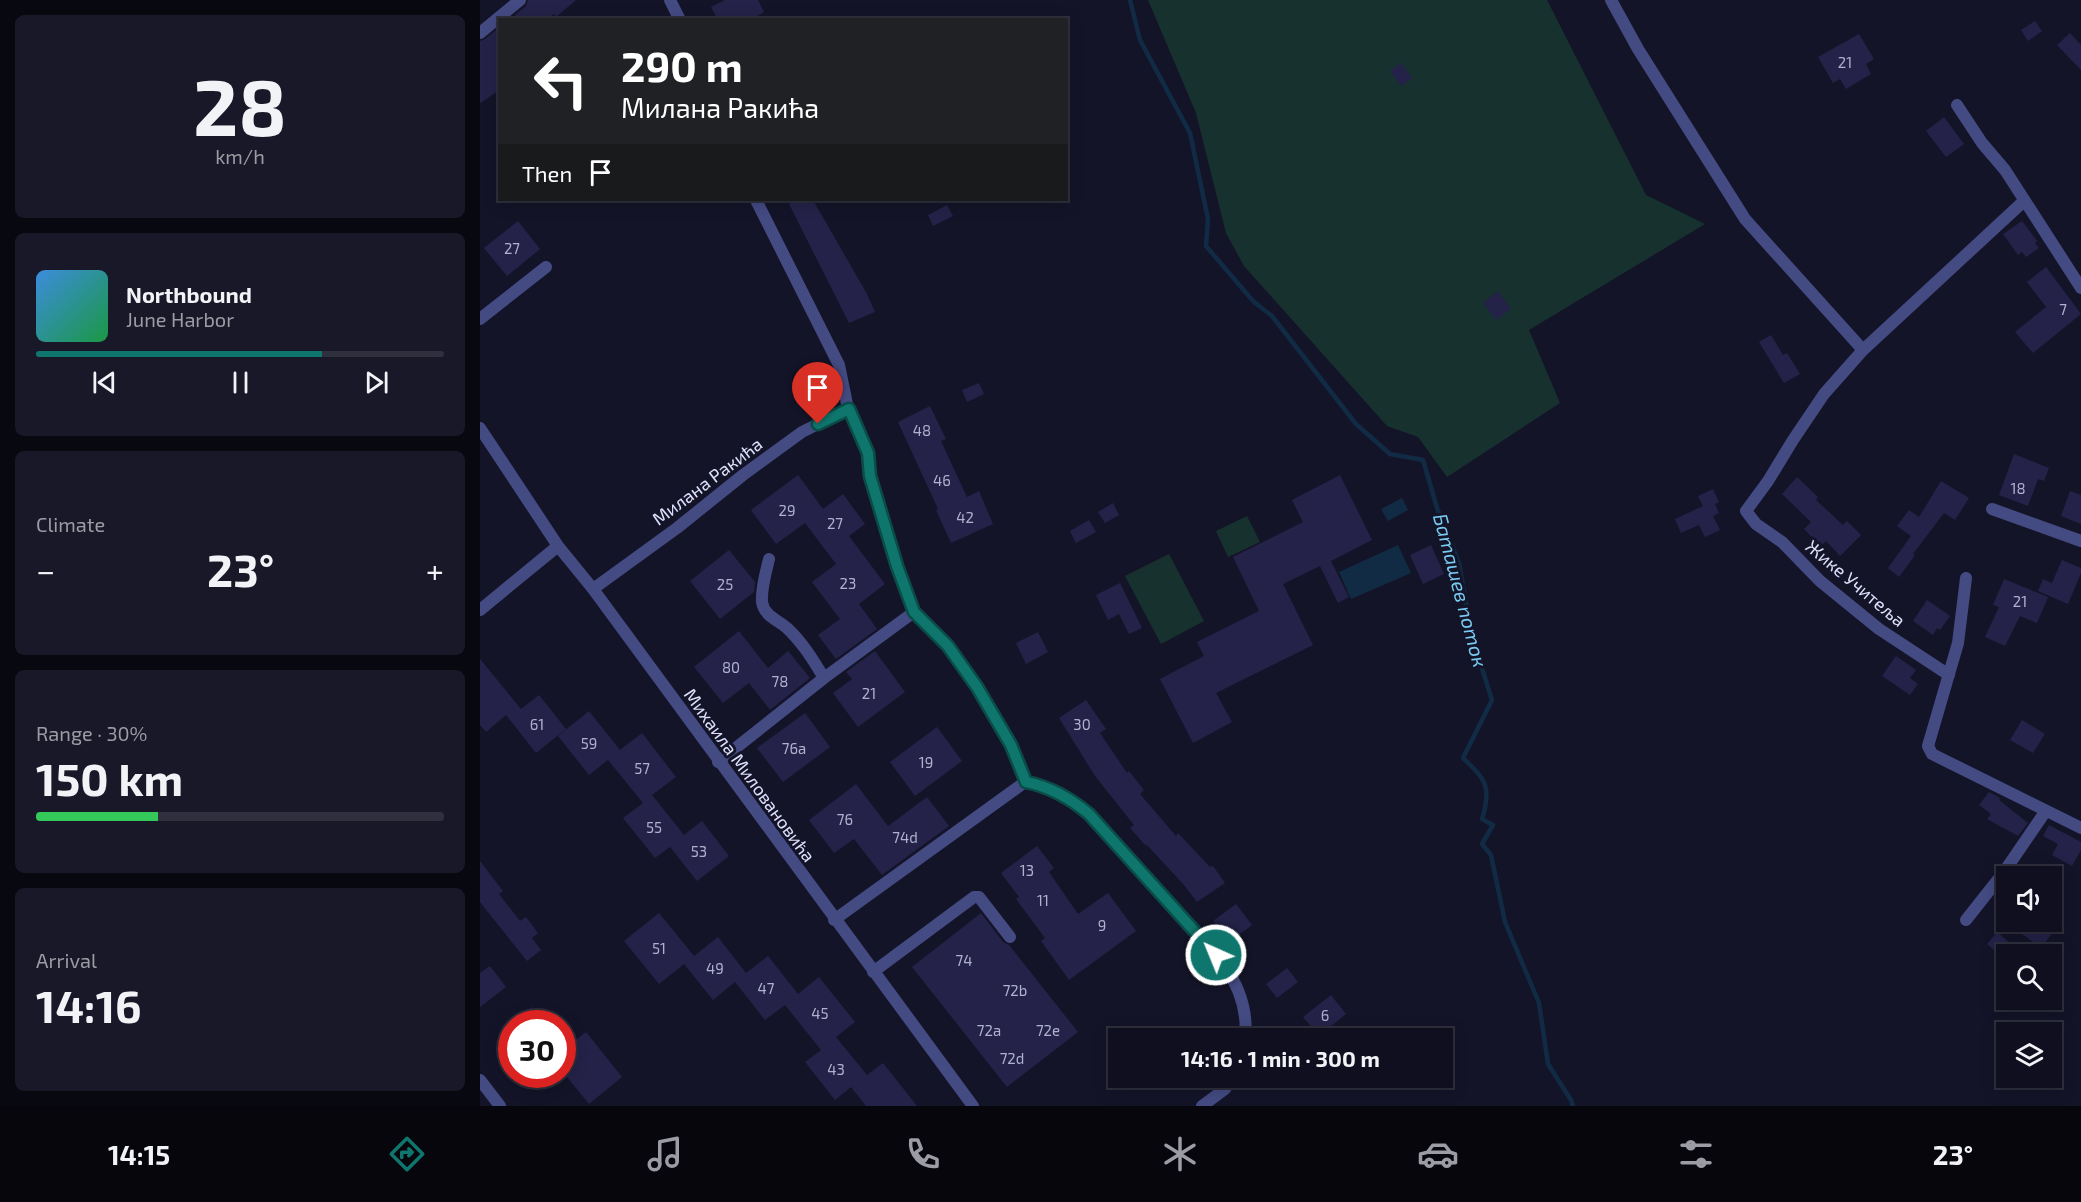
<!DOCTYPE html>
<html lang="en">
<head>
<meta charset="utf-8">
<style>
  body { margin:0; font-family:"Exo 2",sans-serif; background:#181828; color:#f1f3f6; height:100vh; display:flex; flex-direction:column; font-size:22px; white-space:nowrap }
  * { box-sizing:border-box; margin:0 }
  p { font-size:20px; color:#9b9ca4 }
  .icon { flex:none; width:33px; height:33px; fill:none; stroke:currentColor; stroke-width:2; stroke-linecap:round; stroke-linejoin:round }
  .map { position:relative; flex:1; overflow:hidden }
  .side { display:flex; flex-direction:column; gap:15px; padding:15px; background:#080811; width:480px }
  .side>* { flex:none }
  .top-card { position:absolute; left:18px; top:18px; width:570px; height:183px; border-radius:0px; box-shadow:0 3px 15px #0003,0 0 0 2px #2f2f3d; background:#202124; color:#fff; overflow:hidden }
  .fabs { position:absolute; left:1516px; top:866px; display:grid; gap:12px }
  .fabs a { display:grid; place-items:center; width:66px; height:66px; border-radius:0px; background:#0f0f1f; box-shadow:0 3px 15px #0003,0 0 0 2px #2f2f3d; font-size:30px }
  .speed { position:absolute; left:18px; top:1010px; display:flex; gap:12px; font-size:30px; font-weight:700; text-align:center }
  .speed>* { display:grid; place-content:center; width:78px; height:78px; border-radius:50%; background:#0f0f1f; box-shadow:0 3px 15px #0003,0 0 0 2px #2f2f3d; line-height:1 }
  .speed .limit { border:9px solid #d22; background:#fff; color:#111 }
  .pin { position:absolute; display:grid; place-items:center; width:51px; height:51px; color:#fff; margin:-62px -26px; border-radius:50% 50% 50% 0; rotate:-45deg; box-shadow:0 0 6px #0007 }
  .pin .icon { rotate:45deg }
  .me { position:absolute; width:66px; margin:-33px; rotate:316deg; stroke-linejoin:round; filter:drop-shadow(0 0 4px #0008) }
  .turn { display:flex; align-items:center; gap:21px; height:126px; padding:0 24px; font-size:27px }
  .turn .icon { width:78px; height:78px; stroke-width:2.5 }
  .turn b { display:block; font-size:42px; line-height:51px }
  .then { display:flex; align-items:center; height:57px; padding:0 24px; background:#0003; gap:12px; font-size:22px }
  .big { font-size:45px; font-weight:700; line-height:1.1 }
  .side .card { flex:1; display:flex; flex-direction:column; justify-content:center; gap:9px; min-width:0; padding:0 21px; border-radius:9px; background:#181828 }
  .side .dial { align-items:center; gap:0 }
  .dial b { font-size:78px; line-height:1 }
  .song { display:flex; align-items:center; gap:18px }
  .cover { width:72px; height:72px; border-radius:9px; background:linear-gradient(135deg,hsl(210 70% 55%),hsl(140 70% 35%)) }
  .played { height:6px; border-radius:3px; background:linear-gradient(90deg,#0f766e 70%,#2f2f3d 70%) }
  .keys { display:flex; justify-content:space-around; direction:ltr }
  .heat { display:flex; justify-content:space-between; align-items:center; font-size:33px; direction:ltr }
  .charge { height:9px; border-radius:4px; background:linear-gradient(90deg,#34c759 30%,#2f2f3d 0) }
  .trip { position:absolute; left:628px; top:1028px; width:345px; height:60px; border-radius:0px; background:#0f0f1f; box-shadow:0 3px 15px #0003,0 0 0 2px #2f2f3d; font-weight:700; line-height:60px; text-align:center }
  .menu { display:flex; height:96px; justify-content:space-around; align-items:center; background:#06060c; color:#9b9ca4 }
  .menu .icon { width:42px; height:42px }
  .menu .current { color:#0f766e }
  .menu b { font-size:27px; color:#f1f3f6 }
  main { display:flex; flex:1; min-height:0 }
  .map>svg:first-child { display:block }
  .green { fill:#17322e }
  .water { fill:#112b45 }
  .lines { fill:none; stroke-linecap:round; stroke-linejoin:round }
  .stream { stroke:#112b45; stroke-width:4.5 }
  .building { fill:#242248 }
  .minor { stroke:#444b83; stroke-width:12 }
  .tertiary { stroke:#444b83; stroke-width:12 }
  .route-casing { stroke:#0a4d48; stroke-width:15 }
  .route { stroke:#0f766e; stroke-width:10 }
  .labels { text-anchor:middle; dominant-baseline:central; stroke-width:6; stroke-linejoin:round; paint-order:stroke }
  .number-label { font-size:15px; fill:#b0b0cf }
  .street-label { font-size:18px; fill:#dfe0fc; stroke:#141429 }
  .water-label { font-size:20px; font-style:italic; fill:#78caf0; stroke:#141429 }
</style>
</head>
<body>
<main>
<section class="side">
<div class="card dial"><b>28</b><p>km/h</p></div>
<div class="card">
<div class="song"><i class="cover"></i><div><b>Northbound</b><p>June Harbor</p></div></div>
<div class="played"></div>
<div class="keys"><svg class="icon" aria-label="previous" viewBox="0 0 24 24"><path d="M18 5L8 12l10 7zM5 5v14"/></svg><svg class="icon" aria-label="pause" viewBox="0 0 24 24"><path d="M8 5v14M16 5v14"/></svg><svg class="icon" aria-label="next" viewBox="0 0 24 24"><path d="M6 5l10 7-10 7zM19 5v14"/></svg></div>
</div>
<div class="card"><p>Climate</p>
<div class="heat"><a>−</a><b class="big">23°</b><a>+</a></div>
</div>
<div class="card"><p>Range · 30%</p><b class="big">150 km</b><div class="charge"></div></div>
<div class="card"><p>Arrival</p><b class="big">14:16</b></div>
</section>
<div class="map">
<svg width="1601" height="1106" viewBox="0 0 1601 1106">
  <rect width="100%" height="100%" fill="#141429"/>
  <!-- green -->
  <path class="green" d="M 668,0 L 1067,0 L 1166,195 L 1225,224 L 1049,330 L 1080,403 L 967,477 L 938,437 L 907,426 L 764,266 L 746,233 L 716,113 Z
    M 767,516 L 780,542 L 748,557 L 736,531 Z
    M 689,554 L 724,621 L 681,644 L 645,576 Z"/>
  <!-- water -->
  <path class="water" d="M 922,498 L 928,510 L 908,521 L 901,509 Z
    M 918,545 L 931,573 L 871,599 L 859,572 Z"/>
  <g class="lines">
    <!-- stream -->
    <path class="stream" d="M 650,0 L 660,40 L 710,133 L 728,219 L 726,246 L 773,301 L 792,316 L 876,424 L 910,454 L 943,460 L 957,508 L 979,563 L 992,637 L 1012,700 L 983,758 C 1006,780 1012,787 1002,819 L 1013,825 L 1002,844 L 1011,855 L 1025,922 L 1059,1003 L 1068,1064 L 1091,1100 L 1093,1106"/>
  </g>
  <!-- building -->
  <path class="building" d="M 48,0 L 96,0 L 76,17 L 74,14 L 66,20 L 39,20 L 35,15 L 46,6 Z
    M 245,0 L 278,0 L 284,12 L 271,20 L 238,20 L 231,7 Z
    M 1555,21 L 1562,31 L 1548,41 L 1541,30 Z
    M 16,30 L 20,35 L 20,90 L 0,103 L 0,41 L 5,39 Z
    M 1590,33 L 1601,45 L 1601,70 L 1577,45 Z
    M 1379,34 L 1394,59 L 1386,64 L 1391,74 L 1366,89 L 1360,79 L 1353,83 L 1338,57 Z
    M 921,63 L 932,78 L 921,86 L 910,71 Z
    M 1464,117 L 1484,144 L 1466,157 L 1446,131 Z
    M 318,200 L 333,200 L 387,294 L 395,312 L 369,323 L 309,204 Z
    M 467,205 L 473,216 L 453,226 L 448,215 Z
    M 38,221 L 60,249 L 27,276 L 4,248 Z
    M 1542,221 L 1557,241 L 1555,243 L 1559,248 L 1546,257 L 1542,252 L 1538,255 L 1523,234 Z
    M 1566,267 L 1601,314 L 1553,353 L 1535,332 L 1566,307 L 1547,282 Z
    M 1018,291 L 1031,309 L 1016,320 L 1003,303 Z
    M 1291,335 L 1303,355 L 1307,353 L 1320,374 L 1304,383 L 1279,342 Z
    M 499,383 L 504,394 L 487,402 L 482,390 Z
    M 450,406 L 466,439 L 461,441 L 487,497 L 499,491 L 513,524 L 471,543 L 456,510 L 458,509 L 418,422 Z
    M 1534,454 L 1569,468 L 1564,481 L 1558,479 L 1548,506 L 1519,495 Z
    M 318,475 L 343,509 L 363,494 L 385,524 L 369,536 L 405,584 L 379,604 L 397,629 L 356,659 L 338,635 L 360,619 L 332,582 L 356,564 L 325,523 L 296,544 L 271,510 Z
    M 860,475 L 892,540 L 851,561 L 869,597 L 858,603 L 840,566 L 803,584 L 833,645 L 736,693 L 752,722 L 713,743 L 680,679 L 724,656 L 717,642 L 779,611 L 753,557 L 823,522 L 812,500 Z
    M 1317,477 L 1338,497 L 1336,500 L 1363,525 L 1367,521 L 1381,535 L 1360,556 L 1346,541 L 1341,546 L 1324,529 L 1331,522 L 1302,494 Z
    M 1461,481 L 1489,498 L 1475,520 L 1464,513 L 1433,554 L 1435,555 L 1419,577 L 1408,568 L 1431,536 L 1417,526 L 1429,510 L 1439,517 Z
    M 1233,489 L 1239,502 L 1235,504 L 1239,513 L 1233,516 L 1240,530 L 1225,537 L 1219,525 L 1201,533 L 1195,519 L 1223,506 L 1218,496 Z
    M 1590,491 L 1601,495 L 1601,524 L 1581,516 Z
    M 633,503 L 639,515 L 625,523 L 618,512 Z
    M 609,520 L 616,532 L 596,543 L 590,531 Z
    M 951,545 L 964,574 L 943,584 L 930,555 Z
    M 249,550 L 275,582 L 274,592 L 240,619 L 210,581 Z
    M 1582,560 L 1601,568 L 1601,573 L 1588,604 L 1558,591 L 1563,579 L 1572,583 Z
    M 1524,579 L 1568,597 L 1557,623 L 1540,616 L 1525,646 L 1505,637 L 1519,607 L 1513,605 Z
    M 640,583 L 662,628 L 649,634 L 639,614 L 628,620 L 616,595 Z
    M 1447,600 L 1470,616 L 1460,630 L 1457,628 L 1453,635 L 1433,621 Z
    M 259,631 L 288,668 L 308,651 L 330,678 L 290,710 L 269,683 L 243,703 L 214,667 Z
    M 558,632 L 568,652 L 546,664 L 536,643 Z
    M 395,651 L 425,692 L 378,727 L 353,693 L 372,679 L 366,672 Z
    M 1416,656 L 1436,670 L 1430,678 L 1438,684 L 1430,695 L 1402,676 Z
    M 0,659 L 41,709 L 59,695 L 86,729 L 56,753 L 26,715 L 6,732 L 0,725 Z
    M 606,700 L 626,729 L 620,733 L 647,773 L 649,771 L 664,790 L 660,794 L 696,836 L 698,833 L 730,867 L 733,866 L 745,883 L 717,902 L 704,885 L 667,845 L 666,846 L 650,828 L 654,825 L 615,776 L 579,718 Z
    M 109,711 L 140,750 L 162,733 L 196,777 L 172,795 L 204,835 L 222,821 L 249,856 L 217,881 L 190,847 L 175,858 L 143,818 L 163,803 L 128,760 L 109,775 L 78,736 Z
    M 325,713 L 350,747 L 303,782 L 277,748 Z
    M 1542,720 L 1565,734 L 1553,753 L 1530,740 Z
    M 457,727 L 482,761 L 435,796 L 410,762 Z
    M 376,784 L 408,826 L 447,797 L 469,826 L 402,875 L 374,839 L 354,853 L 329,820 Z
    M 1509,792 L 1520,798 L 1519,800 L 1548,823 L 1538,836 L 1507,819 L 1511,814 L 1499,805 Z
    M 1569,825 L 1601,842 L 1601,850 L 1592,866 L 1572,855 L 1578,844 L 1563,836 Z
    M 557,846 L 574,868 L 569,872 L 598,914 L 628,893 L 656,931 L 589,980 L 561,941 L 565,938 L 536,899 L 539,897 L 521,873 Z
    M 0,861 L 23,891 L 19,894 L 40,921 L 46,917 L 58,933 L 52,938 L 61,950 L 47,961 L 0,902 Z
    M 756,904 L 772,925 L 749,942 L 733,921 Z
    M 179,913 L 214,956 L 238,937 L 266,973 L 288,956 L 318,994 L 339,977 L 375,1022 L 356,1037 L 387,1075 L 403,1063 L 437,1106 L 386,1106 L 371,1087 L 355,1100 L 325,1062 L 341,1050 L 305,1005 L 285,1020 L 255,982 L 233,1000 L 204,964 L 179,984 L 144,941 Z
    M 501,913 L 523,942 L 529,945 L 598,1032 L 527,1087 L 432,967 Z
    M 1546,921 L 1568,921 L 1576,928 L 1561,948 L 1538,931 Z
    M 1517,932 L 1536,948 L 1531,954 L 1527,954 L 1526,960 L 1507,944 Z
    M 10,966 L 26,987 L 0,1007 L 0,973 Z
    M 807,968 L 818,982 L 797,998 L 786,984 Z
    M 851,995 L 866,1014 L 839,1036 L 823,1017 Z
    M 52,1007 L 65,1023 L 32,1023 Z
    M 106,1032 L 142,1077 L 109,1104 L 82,1071 L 82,1051 Z"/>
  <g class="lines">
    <!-- minor -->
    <path class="minor" d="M 190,0 L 200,20
      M 1131,0 L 1158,49 L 1265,219 L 1383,350
      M 0,33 L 40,0
      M 1477,105 L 1502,143 L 1525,170 L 1601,288
      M 276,200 L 359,365 L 368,409 L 388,453 L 390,476 L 417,566 L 434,612 L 468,646 L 497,687 L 531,745 L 545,782 C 570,787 590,798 609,815 L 745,966 C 759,987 768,1012 765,1038
      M 0,319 L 66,267
      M 0,428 L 78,546
      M 1512,509 L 1601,541
      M 289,559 C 286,572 281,588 282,602 C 284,616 298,620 307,628 C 323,643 333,660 344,678
      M 1486,578 L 1478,643 L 1448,746 L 1452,754 L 1601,828
      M 113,589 L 197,528 L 263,475 L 322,432 L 368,409
      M 0,610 L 78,546 L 113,589 L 493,1106
      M 1469,675 L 1399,629 L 1340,581 L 1302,542 L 1276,524 L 1266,511 L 1288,481 L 1313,440 L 1344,394 L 1383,350 L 1544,201
      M 238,762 L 344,678 L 434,612
      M 354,920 L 545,782
      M 1486,920 L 1524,872 L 1565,812
      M 393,972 L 494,897 L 499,897 L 530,937
      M 722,1106 L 745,1089 L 753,1077"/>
    <!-- tertiary -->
    <path class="tertiary" d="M 0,1080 L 20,1106"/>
  </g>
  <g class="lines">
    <defs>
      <path id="route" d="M 338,424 L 369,409 L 388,453 L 390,476 L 417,566 L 434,612 L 468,646 L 497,687 L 531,745 L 546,782 C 571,787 590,798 609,814 L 736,955"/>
    </defs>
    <!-- route casing -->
    <use href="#route" class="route-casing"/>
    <!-- route -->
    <use href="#route" class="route"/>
  </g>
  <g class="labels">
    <!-- number labels -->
    <g class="number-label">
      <text x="1365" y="62">21</text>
      <text x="32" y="248">27</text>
      <text x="1583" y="309">7</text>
      <text x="442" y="430">48</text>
      <text x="462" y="480">46</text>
      <text x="1538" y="488">18</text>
      <text x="307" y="510">29</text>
      <text x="485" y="517">42</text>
      <text x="355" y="523">27</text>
      <text x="368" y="583">23</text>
      <text x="245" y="584">25</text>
      <text x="1540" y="601">21</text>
      <text x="251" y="667">80</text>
      <text x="300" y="681">78</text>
      <text x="389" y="693">21</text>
      <text x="57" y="724">61</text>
      <text x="602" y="724">30</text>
      <text x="109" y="743">59</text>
      <text x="314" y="748">76a</text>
      <text x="446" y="762">19</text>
      <text x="162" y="768">57</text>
      <text x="365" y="819">76</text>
      <text x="174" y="827">55</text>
      <text x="425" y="837">74d</text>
      <text x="219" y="851">53</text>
      <text x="547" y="870">13</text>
      <text x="563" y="900">11</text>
      <text x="622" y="925">9</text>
      <text x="179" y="948">51</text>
      <text x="484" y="960">74</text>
      <text x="235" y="968">49</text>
      <text x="286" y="988">47</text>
      <text x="535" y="990">72b</text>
      <text x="340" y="1013">45</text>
      <text x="845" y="1015">6</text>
      <text x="509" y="1030">72a</text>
      <text x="568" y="1030">72e</text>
      <text x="532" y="1058">72d</text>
      <text x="356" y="1069">43</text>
    </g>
    <!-- street labels -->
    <g class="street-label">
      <text transform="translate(227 481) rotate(-37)">Милана Ракића</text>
      <text transform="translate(1376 583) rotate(40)">Жике Учитеља</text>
      <text transform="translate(270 775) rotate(54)">Михаила Миловановића</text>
    </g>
    <!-- water labels -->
    <g class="water-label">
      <text transform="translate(981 590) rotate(75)">Баташев поток</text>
    </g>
  </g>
</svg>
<div class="fabs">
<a><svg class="icon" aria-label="sound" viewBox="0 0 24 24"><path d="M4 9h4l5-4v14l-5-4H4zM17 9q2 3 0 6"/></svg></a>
<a><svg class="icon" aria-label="search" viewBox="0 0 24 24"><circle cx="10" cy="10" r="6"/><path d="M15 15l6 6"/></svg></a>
<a><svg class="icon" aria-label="layers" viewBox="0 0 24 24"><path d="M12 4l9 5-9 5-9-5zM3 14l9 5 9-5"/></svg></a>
</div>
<div class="speed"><div class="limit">30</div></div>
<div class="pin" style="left:338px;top:424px;background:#d93025"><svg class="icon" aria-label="arrive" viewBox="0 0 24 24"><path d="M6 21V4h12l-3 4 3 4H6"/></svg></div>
<svg class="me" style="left:736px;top:955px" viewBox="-20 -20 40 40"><circle r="17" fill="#0f766e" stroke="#fff" stroke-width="3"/><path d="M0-11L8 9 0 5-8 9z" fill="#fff"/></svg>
<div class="trip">14:16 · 1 min · 300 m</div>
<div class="top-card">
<div class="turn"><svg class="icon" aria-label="left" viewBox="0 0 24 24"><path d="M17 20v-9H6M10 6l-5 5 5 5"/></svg><div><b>290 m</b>Милана Ракића</div></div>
<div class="then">Then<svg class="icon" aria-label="arrive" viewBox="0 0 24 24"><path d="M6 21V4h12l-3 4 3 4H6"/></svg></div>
</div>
</div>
</main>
<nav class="menu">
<b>14:15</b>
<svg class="icon current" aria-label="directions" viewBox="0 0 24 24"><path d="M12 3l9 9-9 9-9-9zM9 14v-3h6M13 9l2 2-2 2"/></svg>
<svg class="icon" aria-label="music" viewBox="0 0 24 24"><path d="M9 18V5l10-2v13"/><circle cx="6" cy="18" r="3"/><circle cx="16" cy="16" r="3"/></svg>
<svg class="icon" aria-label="phone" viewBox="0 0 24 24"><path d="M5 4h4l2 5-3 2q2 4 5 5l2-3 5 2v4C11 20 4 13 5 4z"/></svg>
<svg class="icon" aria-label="climate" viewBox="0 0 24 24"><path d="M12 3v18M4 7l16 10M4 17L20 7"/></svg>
<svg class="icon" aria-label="car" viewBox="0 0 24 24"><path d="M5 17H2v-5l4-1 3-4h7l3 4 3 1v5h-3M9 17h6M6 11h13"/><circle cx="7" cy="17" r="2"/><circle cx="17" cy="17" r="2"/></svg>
<svg class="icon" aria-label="filters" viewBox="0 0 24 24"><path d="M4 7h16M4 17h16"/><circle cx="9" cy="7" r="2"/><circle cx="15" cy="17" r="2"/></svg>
<b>23°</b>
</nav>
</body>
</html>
